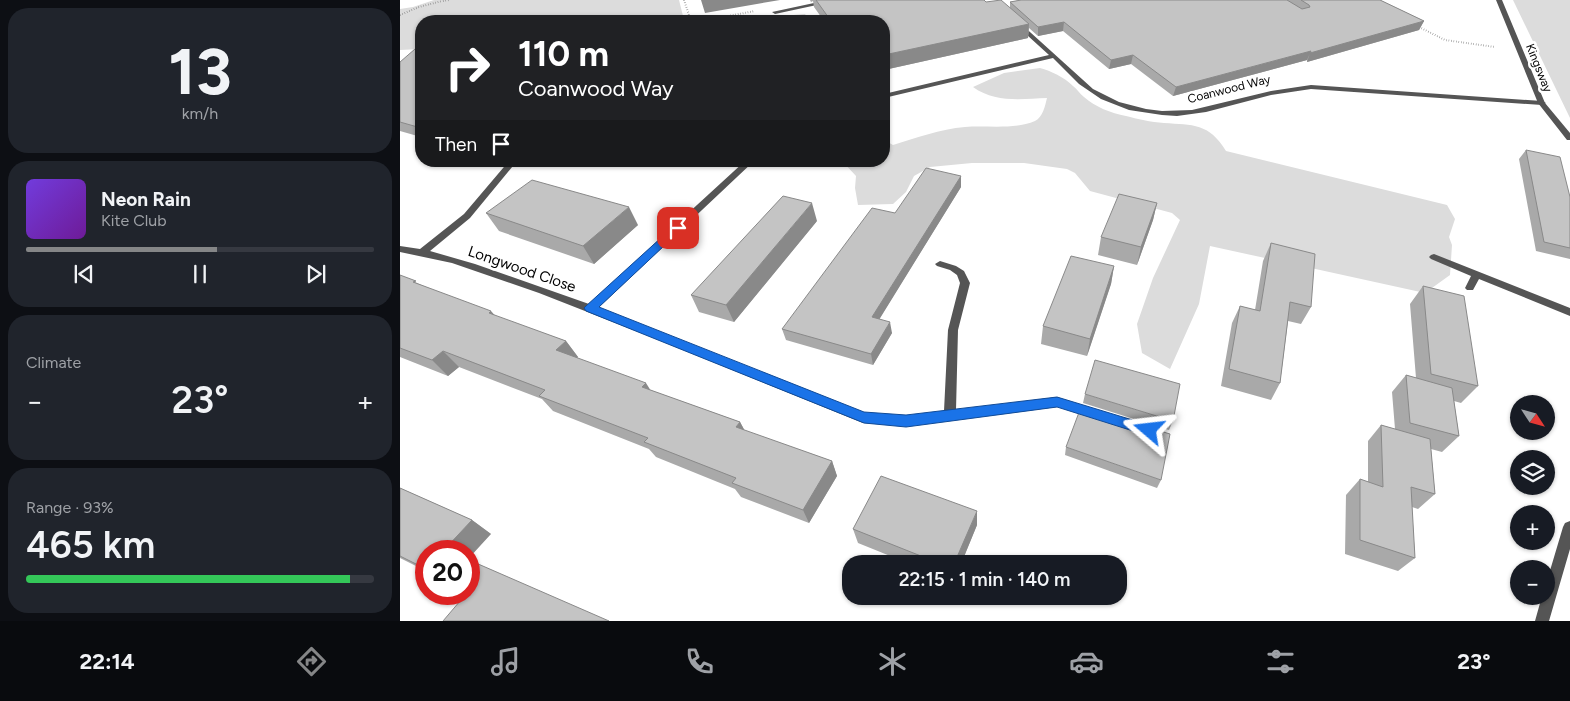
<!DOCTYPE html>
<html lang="en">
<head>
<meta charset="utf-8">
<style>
  body { margin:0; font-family:Figtree,sans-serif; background:#20242c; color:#f1f3f6; height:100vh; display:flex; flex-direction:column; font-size:19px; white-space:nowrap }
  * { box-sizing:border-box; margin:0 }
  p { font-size:16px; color:#9ea1a6 }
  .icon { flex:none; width:28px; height:28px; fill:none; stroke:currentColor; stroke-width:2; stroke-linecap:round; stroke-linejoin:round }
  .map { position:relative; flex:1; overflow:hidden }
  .sheet { display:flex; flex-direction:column; gap:8px; padding:8px; background:#0d0f14; width:400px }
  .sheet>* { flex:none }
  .guide { position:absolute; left:15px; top:15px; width:475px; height:152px; border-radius:20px; box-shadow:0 1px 4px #0004; background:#202124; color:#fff; overflow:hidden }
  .needle { width:32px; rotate:126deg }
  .tools { position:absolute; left:1110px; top:395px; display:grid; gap:10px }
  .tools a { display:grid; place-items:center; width:45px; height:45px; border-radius:50%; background:#171b24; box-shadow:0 1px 4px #0004; font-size:25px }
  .speed { position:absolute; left:15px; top:540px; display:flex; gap:10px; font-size:25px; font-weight:700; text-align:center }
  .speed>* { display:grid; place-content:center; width:65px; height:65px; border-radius:50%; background:#171b24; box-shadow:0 1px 4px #0004; line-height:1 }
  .speed .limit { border:8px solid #d22; background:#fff; color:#111 }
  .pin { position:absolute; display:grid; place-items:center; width:42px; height:42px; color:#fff; margin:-21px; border-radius:10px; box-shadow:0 2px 8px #0006 }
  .me { position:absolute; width:55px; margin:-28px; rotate:287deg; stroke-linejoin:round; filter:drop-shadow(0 0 4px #0008) }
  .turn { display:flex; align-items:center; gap:18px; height:105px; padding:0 20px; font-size:22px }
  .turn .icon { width:65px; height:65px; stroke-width:2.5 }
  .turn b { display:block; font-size:35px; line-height:42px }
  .then { display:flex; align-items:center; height:48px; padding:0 20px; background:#0003; gap:10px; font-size:19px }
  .big { font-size:38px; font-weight:600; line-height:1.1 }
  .sheet .tile { flex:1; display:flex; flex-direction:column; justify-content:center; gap:8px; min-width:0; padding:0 18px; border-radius:20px; background:#20242c }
  .sheet .dial { align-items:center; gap:0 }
  .dial b { font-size:65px; line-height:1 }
  .song { display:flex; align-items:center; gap:15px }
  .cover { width:60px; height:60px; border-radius:8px; background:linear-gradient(135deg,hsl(260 70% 55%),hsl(280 70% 35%)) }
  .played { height:5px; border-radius:2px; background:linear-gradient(90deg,#858687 55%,#363941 55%) }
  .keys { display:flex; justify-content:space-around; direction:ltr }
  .heat { display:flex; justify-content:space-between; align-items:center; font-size:28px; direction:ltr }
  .charge { height:8px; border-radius:4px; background:linear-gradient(90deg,#34c759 93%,#363941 0) }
  .trip { position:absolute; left:442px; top:555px; width:285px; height:50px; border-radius:20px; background:#171b24; box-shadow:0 1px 4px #0004; font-weight:600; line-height:50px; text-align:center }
  .dock { display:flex; height:80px; justify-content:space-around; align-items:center; background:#090b0e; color:#9ea1a6 }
  .dock .icon { width:35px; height:35px }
  .dock .selected { color:#858687 }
  .dock b { font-size:22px; color:#f1f3f6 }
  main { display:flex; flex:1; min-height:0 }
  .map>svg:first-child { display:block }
  .green { fill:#dcdcdc }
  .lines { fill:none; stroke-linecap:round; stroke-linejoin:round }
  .path { stroke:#777; stroke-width:2; stroke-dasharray:0.5 2; stroke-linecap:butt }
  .service { fill:#555; fill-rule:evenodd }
  .minor { fill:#555; fill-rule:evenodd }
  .tertiary { fill:#555; fill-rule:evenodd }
  .wall { fill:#a9a9a9 }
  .shaded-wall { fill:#898989 }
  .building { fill:#c4c4c4; stroke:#898989 }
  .route { fill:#1a73e8; stroke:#114b97 }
  .labels { text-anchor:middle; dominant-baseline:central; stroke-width:5; stroke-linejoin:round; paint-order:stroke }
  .far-street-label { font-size:12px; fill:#000; stroke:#fff }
  .street-label { font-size:15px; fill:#000; stroke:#fff }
</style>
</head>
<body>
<main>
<section class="sheet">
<div class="tile dial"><b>13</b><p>km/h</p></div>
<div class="tile">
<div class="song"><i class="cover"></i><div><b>Neon Rain</b><p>Kite Club</p></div></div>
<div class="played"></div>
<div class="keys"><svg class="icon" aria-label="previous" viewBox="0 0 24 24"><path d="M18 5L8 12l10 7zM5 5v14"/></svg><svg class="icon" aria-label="pause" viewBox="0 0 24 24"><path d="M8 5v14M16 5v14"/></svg><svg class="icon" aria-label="next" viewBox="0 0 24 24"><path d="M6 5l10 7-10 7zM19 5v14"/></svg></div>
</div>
<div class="tile"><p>Climate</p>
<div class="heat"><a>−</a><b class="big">23°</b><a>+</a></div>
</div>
<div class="tile"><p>Range · 93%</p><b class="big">465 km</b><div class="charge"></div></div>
</section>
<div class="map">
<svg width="1170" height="621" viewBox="0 0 1170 621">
  <rect width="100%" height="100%" fill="#fff"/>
  <!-- green -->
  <path class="green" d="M 34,0 L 279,0 L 283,16 L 304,21 L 21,21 L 21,49 L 0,50 L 0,9 L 13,7 Z
    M 1113,0 L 1170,0 L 1170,118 Z
    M 405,14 L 410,21 L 327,21 Z
    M 640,68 C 651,71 664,77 673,86 C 677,89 680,94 684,97 C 695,107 711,113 726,116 C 737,119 751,122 764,123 C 793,125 809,123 826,151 L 1047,205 L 1055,219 L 1049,237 L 1052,245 L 1050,275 L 1025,293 L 810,246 L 799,304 L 770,369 L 742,353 L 737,324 L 753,278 L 780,220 L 772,213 L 690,191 L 675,173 L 667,169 L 624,163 L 572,163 L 530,167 L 514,176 L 506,192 L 493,204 L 458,205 L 455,188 L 456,176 L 442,161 L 484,161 L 484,140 L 493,145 C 516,138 540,129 565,127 C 586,125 614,130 635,121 C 643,117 645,106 647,98 C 621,99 595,103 573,87 L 604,73 Z"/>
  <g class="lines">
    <!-- path -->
    <path class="path" d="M 284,0 L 291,21
      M 43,1 L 49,0
      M 0,15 L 19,7 L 42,1
      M 301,21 L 355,11
      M 1017,26 L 1045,40 L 1095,47"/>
    <!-- service -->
    <path class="service" d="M 1034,254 L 1170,308 L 1170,316 L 1079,279 L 1073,290 L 1067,290 L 1065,288 L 1071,276 L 1031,259 L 1029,257 L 1031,255 Z
      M 657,397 L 696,410 L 698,413 L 696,416 L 692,418 L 653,405 L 651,402 L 653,399 Z"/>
    <!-- minor -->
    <path class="minor" d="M 428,0 L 440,0 L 375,14 L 372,12 Z
      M 616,23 L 620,23 L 693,89 L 719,102 L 746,109 L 762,111 L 792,110 L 871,91 L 911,85 L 1142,101 L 1146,103 L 1142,105 L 911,89 L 871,95 L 806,112 L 777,116 L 762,115 L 729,110 L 701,99 L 679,84 L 653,58 L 484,98 L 484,94 L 649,55 L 616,25 Z
      M 109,161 L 117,161 L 70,218 L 30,251 L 75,264 L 189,304 L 345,161 L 354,161 L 198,308 L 464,413 L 506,416 L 544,411 L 548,330 L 560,283 L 557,275 L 550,270 L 537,266 L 535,264 L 540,261 L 556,266 L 564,271 L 570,283 L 558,330 L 556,410 L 657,397 L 661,399 L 663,402 L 661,405 L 657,407 L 506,426 L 463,423 L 259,340 L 139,293 L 52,263 L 0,252 L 0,246 L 20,249 L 64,214 Z"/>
    <!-- tertiary -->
    <path class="tertiary" d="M 1096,0 L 1102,0 L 1145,103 L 1170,133 L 1170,140 L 1167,140 L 1138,103 Z
      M 1170,521 L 1170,549 L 1149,621 L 1135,621 L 1142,596 L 1146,596 L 1146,584 L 1163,527 L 1165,523 Z"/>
  </g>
  <!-- wall -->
  <path class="wall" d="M 410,0 L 584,0 L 586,2 L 610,8 L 610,2 L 621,0 L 980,0 L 1024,21 L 1019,30 L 907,62 L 907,60 L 773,96 L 731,64 L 709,69 L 663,31 L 638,36 L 629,28 L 628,38 L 484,70 L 484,21 L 424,21 L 414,7 L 413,1 L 411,2 Z
    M 21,48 L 21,137 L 0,131 L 0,62 Z
    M 1126,150 L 1170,197 L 1170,259 L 1136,251 L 1119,159 Z
    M 561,176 L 561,187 L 479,319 L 492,333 L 473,365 L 386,340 L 382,329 L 495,213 Z
    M 757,203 L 753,220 L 737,265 L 698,255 L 701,237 Z
    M 86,213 L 238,225 L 194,264 L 99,231 Z
    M 417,221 L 334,322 L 299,312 L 291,295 Z
    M 871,243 L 911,307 L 901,324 L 888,321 L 880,383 L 871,400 L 821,386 L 832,323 L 840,306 L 855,310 L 863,261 Z
    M 714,266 L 711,284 L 687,356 L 641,344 L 643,326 Z
    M 0,275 L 19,284 L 95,316 L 166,341 L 178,357 L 177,358 L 250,390 L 340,422 L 345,431 L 432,461 L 437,476 L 409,523 L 341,497 L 335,489 L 256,457 L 249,449 L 153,411 L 142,399 L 59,367 L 48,376 L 0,357 Z
    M 1023,286 L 1078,386 L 1061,403 L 1054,401 L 1059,436 L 1042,452 L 1031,449 L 1035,494 L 1018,509 L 1012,507 L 1015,558 L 998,571 L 945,554 L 946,495 L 960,479 L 968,482 L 968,441 L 981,425 L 995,429 L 992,392 L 1006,375 L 1016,378 L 1010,304 Z
    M 685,394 L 773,421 L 769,430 L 683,403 Z
    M 666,447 L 761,480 L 757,488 L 665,455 Z
    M 0,488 L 72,520 L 91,534 L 26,551 L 26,571 L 0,558 Z
    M 577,525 L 561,564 L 510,564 L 458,543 L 453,529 Z"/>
  <!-- shaded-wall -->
  <path class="shaded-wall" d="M 301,0 L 380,0 L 305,13 Z
    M 1024,21 L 1019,30 L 907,62 L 910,53 Z
    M 664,22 L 663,31 L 638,36 L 638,27 Z
    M 629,24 L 628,38 L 484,70 L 484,55 Z
    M 911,51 L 907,60 L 773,96 L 776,87 Z
    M 733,55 L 731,64 L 709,69 L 711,60 Z
    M 561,176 L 561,187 L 474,328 L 472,317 Z
    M 412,203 L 417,221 L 334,322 L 326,305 Z
    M 757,203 L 753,220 L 737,265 L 741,247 Z
    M 229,207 L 238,225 L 194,264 L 183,246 Z
    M 714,266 L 711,284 L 687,356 L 690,339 Z
    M 91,311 L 105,327 L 89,313 Z
    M 490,322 L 492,333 L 473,365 L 471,354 Z
    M 166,341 L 178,357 L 168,366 L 156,350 Z
    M 43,351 L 59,367 L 48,376 L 32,360 Z
    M 246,383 L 256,399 L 242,387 Z
    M 340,422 L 348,437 L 336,427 Z
    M 432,461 L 437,476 L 409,523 L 403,510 Z
    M 577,511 L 577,525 L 561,564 L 554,564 Z
    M 72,520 L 91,534 L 69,558 L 69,551 L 47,551 L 44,550 Z"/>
  <!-- building -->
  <path class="building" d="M 416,0 L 584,0 L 586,2 L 601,0 L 629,24 L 484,55 L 484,21 L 431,21 Z
    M 621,0 L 887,0 L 902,9 L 910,7 L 909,5 L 901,0 L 980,0 L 1024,21 L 910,53 L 911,51 L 776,87 L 733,55 L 711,60 L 664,22 L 638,27 L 610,2 Z
    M 21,48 L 21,128 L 0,122 L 0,62 L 15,49 Z
    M 1126,150 L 1160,157 L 1170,197 L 1170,248 L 1144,242 Z
    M 526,168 L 561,176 L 472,317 L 490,322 L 471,354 L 382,329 L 472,208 L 495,213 Z
    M 132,180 L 229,207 L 183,246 L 86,213 Z
    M 719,194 L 757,203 L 741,247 L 701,237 Z
    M 383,196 L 412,203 L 326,305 L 291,295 Z
    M 871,243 L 915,254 L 911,307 L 890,302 L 880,383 L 829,369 L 840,306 L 860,311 Z
    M 671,256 L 714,266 L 690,339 L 643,326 Z
    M 0,275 L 16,281 L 13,282 L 91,311 L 89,313 L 166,341 L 156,350 L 246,383 L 242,387 L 340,422 L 336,427 L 432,461 L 403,510 L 332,483 L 336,478 L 244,442 L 248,438 L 139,396 L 145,390 L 43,351 L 32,360 L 0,348 Z
    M 1023,286 L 1064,296 L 1078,386 L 1031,374 Z
    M 695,360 L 780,384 L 773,421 L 685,394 Z
    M 1006,375 L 1052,388 L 1059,436 L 1010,423 Z
    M 681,407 L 770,434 L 761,480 L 666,447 Z
    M 981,425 L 1030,439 L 1035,494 L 1011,487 L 1015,558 L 960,540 L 960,479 L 983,487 Z
    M 481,476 L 577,511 L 554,564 L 541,564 L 453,529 Z
    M 0,488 L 72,520 L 44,550 L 48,551 L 26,551 L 26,569 L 0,556 Z
    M 69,560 L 209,621 L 43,621 L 66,594 L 69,594 L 69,591 L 70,590 L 69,589 Z"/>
  <!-- route -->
  <path class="route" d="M 278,225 L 281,226 L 281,230 L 199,307 L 464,412 L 506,415 L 657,397 L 749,425 L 754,426 L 756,430 L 754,435 L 749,436 L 657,407 L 506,427 L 464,423 L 186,311 L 184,308 L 186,306 L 274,226 Z"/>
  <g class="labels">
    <!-- far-street labels -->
    <g class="far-street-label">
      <text transform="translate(1139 68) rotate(68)">Kingsway</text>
      <text transform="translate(829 89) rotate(-14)">Coanwood Way</text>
    </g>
    <!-- street labels -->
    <g class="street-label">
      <text transform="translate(122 269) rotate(19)">Longwood Close</text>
    </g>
  </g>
</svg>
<div class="tools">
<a><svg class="needle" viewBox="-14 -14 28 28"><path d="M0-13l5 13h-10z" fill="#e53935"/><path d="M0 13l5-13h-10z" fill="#9ea1a6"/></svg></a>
<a><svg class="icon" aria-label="layers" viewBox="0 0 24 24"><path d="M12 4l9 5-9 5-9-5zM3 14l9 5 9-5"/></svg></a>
<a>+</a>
<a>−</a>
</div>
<div class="speed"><div class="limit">20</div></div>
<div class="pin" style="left:278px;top:228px;background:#d93025"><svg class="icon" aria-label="arrive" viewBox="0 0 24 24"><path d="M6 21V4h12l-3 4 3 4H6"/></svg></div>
<svg class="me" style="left:749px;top:430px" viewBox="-20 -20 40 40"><path d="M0-17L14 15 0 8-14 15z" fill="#1a73e8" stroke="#fff" stroke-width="4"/></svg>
<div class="trip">22:15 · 1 min · 140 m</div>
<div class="guide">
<div class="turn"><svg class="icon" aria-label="right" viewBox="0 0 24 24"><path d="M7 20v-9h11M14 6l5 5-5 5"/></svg><div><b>110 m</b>Coanwood Way</div></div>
<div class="then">Then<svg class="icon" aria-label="arrive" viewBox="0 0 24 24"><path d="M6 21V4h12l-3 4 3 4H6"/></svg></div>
</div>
</div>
</main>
<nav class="dock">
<b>22:14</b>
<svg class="icon selected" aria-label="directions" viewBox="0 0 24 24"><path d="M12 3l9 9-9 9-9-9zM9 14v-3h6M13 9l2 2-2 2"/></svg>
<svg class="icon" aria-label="music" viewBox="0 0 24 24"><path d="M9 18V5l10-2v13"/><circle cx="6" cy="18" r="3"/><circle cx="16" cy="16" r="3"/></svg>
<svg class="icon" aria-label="phone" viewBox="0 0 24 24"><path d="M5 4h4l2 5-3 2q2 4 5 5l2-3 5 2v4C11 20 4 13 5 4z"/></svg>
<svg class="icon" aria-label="climate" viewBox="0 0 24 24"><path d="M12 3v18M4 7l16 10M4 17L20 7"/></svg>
<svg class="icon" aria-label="car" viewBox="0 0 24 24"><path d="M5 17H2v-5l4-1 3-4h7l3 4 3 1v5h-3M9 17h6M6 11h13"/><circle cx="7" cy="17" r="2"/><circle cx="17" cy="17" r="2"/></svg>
<svg class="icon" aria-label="filters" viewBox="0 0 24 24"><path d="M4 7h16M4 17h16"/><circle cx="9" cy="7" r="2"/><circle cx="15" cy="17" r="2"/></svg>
<b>23°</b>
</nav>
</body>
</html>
